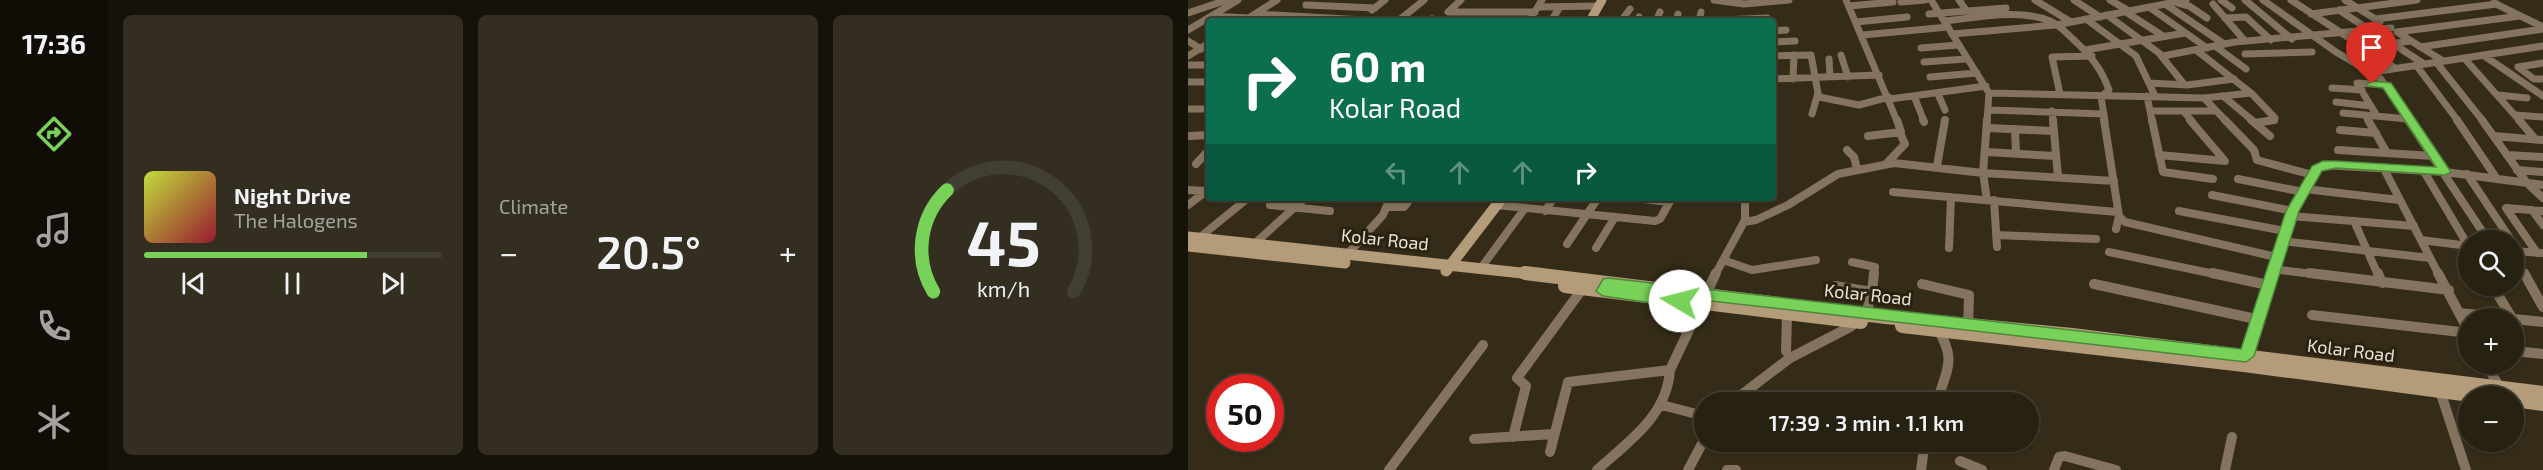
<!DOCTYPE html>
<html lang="en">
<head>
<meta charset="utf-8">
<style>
  body { margin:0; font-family:"Exo 2",sans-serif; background:#332e20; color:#f1f3f6; height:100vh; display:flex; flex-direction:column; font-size:22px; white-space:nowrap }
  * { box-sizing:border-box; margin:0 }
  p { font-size:20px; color:#a4a39f }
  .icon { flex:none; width:33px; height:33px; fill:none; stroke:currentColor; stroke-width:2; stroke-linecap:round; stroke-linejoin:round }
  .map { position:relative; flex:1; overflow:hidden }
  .details { display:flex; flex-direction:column; gap:15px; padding:15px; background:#15120a; width:1080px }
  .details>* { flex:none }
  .hud { position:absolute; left:18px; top:18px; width:570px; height:183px; border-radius:6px; box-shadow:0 2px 4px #0004,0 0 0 2px #433e32; background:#0b6e4f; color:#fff; overflow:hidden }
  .buttons { position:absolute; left:1270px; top:230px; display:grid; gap:12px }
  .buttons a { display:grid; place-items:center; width:66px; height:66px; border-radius:50%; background:#272112; box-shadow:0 2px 4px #0004,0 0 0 2px #433e32; font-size:30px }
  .speed { position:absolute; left:18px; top:374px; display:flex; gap:12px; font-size:30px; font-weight:700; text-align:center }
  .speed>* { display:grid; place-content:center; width:78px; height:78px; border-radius:50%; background:#272112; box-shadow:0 2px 4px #0004,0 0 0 2px #433e32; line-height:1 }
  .speed .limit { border:9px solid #d22; background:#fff; color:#111 }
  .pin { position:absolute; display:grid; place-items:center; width:51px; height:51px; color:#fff; margin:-62px -26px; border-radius:50% 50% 50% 0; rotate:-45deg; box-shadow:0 0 6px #0007 }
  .pin .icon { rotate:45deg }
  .me { position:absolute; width:66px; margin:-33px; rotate:278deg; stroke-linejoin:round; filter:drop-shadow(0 0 4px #0008) }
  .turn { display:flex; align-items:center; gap:21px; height:126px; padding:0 24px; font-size:27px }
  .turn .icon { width:78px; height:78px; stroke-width:2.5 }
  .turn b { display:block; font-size:42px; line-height:51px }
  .lanes { display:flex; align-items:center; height:57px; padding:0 24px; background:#0003; justify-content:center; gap:30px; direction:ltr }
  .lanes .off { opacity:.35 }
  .big { font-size:45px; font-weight:600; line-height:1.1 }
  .details .widget { flex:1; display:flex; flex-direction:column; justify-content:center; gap:9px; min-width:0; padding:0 21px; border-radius:9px; background:#332e20 }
  .details .dial { align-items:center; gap:0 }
  .dial svg { height:156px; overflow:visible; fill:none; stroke:#433e32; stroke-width:7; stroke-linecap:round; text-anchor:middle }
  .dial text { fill:#f1f3f6; stroke:none }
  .song { display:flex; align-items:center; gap:18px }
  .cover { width:72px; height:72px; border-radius:9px; background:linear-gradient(135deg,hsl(70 70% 55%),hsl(350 70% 35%)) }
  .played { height:6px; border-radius:3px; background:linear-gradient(90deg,#78d158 75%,#433e32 75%) }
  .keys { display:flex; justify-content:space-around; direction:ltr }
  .heat { display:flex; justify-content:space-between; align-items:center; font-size:33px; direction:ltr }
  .details .tiles { flex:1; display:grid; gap:15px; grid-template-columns:repeat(3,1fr) }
  .trip { position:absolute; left:506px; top:392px; width:345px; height:60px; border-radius:30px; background:#272112; box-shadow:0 2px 4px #0004,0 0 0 2px #433e32; font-weight:600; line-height:60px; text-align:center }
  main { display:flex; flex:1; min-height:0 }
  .tabs { display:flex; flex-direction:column; width:108px; justify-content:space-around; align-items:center; background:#100d07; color:#a4a39f }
  .tabs .icon { width:42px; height:42px }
  .tabs .selected { color:#78d158 }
  .tabs b { font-size:27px; color:#f1f3f6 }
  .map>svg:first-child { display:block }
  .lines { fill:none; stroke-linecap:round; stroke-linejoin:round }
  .street-far2 { stroke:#83735f; stroke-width:7 }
  .street-far1 { stroke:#83735f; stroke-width:8 }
  .street { stroke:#83735f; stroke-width:10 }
  .secondary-far2 { stroke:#b49b7a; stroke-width:9 }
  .secondary-far1 { stroke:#b49b7a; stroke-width:11 }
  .secondary { stroke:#b49b7a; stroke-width:14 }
  .route { fill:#78d158; stroke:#4e8839; stroke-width:1.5 }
  .labels { text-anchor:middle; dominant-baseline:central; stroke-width:6; stroke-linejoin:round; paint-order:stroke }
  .street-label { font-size:18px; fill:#e7e2d6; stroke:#2a220f }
</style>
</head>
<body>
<main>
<nav class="tabs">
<b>17:36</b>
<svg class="icon selected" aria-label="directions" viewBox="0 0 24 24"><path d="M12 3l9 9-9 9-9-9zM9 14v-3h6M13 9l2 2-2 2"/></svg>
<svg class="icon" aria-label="music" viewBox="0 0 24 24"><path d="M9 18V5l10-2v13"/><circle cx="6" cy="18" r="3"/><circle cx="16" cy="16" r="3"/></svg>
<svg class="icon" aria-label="phone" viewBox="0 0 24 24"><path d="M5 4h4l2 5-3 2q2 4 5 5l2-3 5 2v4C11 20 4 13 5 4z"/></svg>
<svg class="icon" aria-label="climate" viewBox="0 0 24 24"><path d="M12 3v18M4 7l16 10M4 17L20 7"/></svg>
</nav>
<section class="details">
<div class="tiles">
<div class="widget">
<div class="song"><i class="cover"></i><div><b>Night Drive</b><p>The Halogens</p></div></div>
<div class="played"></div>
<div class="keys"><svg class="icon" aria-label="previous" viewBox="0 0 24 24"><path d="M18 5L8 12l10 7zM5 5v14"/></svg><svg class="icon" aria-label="pause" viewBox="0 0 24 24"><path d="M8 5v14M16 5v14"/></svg><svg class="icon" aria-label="next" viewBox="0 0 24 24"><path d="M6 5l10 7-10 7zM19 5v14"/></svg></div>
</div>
<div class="widget"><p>Climate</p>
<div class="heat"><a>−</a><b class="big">20.5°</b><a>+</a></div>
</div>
<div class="widget dial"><svg viewBox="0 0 100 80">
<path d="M14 69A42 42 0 1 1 86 69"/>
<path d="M14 69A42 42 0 0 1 21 17" stroke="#78d158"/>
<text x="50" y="56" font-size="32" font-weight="700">45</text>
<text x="50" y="72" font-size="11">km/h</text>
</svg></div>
</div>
</section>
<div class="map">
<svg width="1355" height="470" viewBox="0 0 1355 470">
  <rect width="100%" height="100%" fill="#342c18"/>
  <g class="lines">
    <!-- street-far2 -->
    <path class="street-far2" d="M 273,0 L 260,12 L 347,12
      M 526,0 L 556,4 L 601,0
      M 658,0 L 709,121
      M 743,0 L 801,93 L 799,121
      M 771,0 L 778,10
      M 847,0 L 883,22
      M 886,0 L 912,17
      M 922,0 L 941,11
      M 1033,0 L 1044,8
      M 1057,0 L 1104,39
      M 1075,0 L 1148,52 L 1192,78 L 1221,121
      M 1103,0 L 1207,68
      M 1157,0 L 1192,22
      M 713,2 L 737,0
      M 990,3 L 1001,6 L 1019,18
      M 1306,3 L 1355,27
      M 977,4 L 1036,44
      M 1025,4 L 1057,41
      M 118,5 L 187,8
      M 661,6 L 705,2
      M 350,7 L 410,6
      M 961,7 L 1019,48
      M 184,10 L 197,0
      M 1151,10 L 1183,31
      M 938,12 L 975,36
      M 0,13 L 39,0
      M 67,14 L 195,21
      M 741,14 L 818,8
      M 1123,14 L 1229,0
      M 919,15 L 971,53 L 995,83
      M 24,16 L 60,18
      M 1037,18 L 1058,17 L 1083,40
      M 898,19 L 948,56 L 967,96
      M 1188,19 L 1309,4
      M 534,20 L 579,18
      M 56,21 L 89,0
      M 210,21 L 236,0
      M 242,21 L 244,19
      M 341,21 L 354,0
      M 363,21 L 372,7
      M 433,21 L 442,9
      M 449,21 L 451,17
      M 468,21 L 472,12
      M 488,21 L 490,14
      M 511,21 L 513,12
      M 756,21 C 789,18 830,8 862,21 C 872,25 879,34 887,41 C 903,56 914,70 921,90 L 913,97 L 917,121
      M 668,22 L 719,17
      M 0,30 L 50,0
      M 585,31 L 598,30
      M 1209,32 L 1332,16
      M 1209,32 L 1255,61
      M 764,34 L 868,25 L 998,0
      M 675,35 L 760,27
      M 0,41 L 13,49
      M 585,42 L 607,41
      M 1204,43 L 1236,64
      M 1027,46 L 1058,69
      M 1232,47 L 1355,29
      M 733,48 L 770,45
      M 1176,48 L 1222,41
      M 897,50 L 997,33
      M 1008,50 L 1063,93 L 1087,118 L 1078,121
      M 1057,54 L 1124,52
      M 653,55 L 660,77
      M 1295,55 L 1355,96
      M 0,56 L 21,43
      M 585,56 L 623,55 L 630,93 L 624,114
      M 975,56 L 1047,42 L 1203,28
      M 1276,58 L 1332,121
      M 641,59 L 642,77
      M 736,62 L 778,59
      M 1248,62 L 1295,121
      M 1355,63 L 1330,67 L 1346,79 L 1355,79
      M 0,65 L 21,65
      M 1228,65 L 1270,121
      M 1185,72 L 1355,46
      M 742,77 L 789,73
      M 585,79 L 691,75
      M 605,79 L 606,55
      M 0,82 L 21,82
      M 961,83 L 999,85 L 1046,79
      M 1144,88 L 1174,90
      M 801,93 L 1016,98 L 1063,93
      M 750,94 L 757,110
      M 872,94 L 864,57 L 904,56
      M 1310,95 L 1339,98
      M 726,96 L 736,121
      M 959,96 L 964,121
      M 1035,96 L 1065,121
      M 631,97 L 671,105 L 701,97
      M 1016,98 L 1038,121
      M 702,99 L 798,86
      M 1148,102 L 1183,106
      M 0,109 L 21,109
      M 802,110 L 916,114
      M 864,111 L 865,121
      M 962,111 L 1028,111
      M 995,111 L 1004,121
      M 1155,113 L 1220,119
      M 1177,115 L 1181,121
      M 1328,115 L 1355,117
      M 1189,116 L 1169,83 L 1199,85"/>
    <!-- street-far1 -->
    <path class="street-far1" d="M 735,120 L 736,122
      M 799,120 L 795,173 L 799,200
      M 865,120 L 870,177
      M 916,120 L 931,216 L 937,222 L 1088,257
      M 964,120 L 975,172 L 1025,179
      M 1037,120 L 1066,150 L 1069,160 L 1125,175
      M 1063,120 L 1082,136
      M 1180,120 L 1199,153
      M 1220,120 L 1300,240
      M 1269,120 L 1309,179
      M 1294,120 L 1339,183 L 1355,198
      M 1331,120 L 1348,140
      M 1067,123 L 1086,120
      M 800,128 L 865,131
      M 827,129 L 828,153
      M 1152,130 L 1188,133
      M 0,136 L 21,135
      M 680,136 L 713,132 L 709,120
      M 1306,136 L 1355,140
      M 659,150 L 666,157 L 669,169
      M 1150,150 L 1245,156
      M 798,152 L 867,156
      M 971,155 L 1037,161 L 1002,120
      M 1319,155 L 1355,157
      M 8,164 L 21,150
      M 698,164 L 717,144 L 712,133
      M 749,166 L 757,120
      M 1195,167 L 1251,275
      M 1235,170 L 1281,247
      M 1329,170 L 1355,172
      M 1279,174 L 1323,240
      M 1050,179 L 1115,192
      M 1117,189 L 1211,200
      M 0,190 L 19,191
      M 705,192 L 929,212
      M 1024,195 L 1105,211
      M 446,198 L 481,202
      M 806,200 L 809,247
      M 0,205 L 21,189
      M 82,205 L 142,211
      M 308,205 L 467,221 L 472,219 L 484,198
      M 199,207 L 216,207 L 223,198
      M 1344,210 L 1355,225
      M 357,211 L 366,198
      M 991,211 L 1097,231
      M 1103,216 L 1226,226
      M 1166,221 L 1190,275
      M 556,222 L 568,220 L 600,205 L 650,174 L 706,163 L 795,173 L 926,181
      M 928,229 L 931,216
      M 808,235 L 908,239
      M 11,238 L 60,198
      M 1233,240 L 1281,246
      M 1094,241 L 1242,258
      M 379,244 L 410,198
      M 64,246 L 117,198
      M 408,248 L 427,217
      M 761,248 L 763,197
      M 1326,251 L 1354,253
      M 921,252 L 1031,275
      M 1349,253 L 1318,208 L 1355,211
      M 157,257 L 195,215 L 202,198
      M 1326,257 L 1336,275
      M 535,260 L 564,270 L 628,260
      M 664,262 L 687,267 L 686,275
      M 293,268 L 337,208
      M 1084,269 L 1134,275
      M 527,275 L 557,220 L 557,198
      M 1085,275 L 1105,211 L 1129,169 L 1135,165 L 1257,172 L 1355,185"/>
    <!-- street -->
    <path class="street" d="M 1024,273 L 1080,285
      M 1121,273 L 1261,290
      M 1190,273 L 1194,283
      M 1250,273 L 1281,332
      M 1336,273 L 1355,307
      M 734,284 L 781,295 L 780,328
      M 906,284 L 1068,319
      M 1304,285 L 1324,318
      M 684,292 L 686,273
      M 1271,313 L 1321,318
      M 1124,315 L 1281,333
      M 1326,319 L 1355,322
      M 749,328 C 769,360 759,368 749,402
      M 598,351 L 599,315
      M 1326,351 L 1355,354
      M 1058,359 L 1085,273
      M 1298,363 L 1316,396
      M 1252,391 L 1278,470
      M 544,402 L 602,358 L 662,327 L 678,314 L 684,292 L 647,286
      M 474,405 L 516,416
      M 325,437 L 338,386 L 329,378 L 395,288
      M 286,439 L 366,434
      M 362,452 L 380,382 L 482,370
      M 772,461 L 794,470
      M 201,470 L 295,345
      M 409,470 C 441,441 479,416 482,370 L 528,273
      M 500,470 L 516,440
      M 539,470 L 548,470
      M 733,470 L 737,441
      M 866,470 L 871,457 L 877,456 L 928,470
      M 1037,470 L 1044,437"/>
    <!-- secondary-far2 -->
    <path class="secondary-far2" d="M 402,21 L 414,0"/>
    <!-- secondary-far1 -->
    <path class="secondary-far1" d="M 0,237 L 351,275
      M 0,246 L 157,263
      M 258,271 L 314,198"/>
    <!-- secondary -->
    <path class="secondary" d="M 337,273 L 698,317 L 884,335 L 1355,393
      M 377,286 L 673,322
      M 714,326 L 1056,365 L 1290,396
      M 1326,400 L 1355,404"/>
  </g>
  <!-- route -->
  <path class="route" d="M 1184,81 L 1203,83 L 1263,172 L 1257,175 L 1148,168 L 1134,171 L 1111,211 L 1066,356 L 1058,362 L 497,298 L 497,305 L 492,307 L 415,296 L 408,291 L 415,279 L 420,278 C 631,303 842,325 1053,349 L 1098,211 L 1124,166 L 1135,161 L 1148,161 L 1248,167 L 1195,88 L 1180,86 L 1179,84 Z"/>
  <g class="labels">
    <!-- street labels -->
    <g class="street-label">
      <text transform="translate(197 239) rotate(6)">Kolar Road</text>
      <text transform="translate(680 294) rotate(6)">Kolar Road</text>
      <text transform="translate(1163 350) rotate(7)">Kolar Road</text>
    </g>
  </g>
</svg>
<div class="buttons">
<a><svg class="icon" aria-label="search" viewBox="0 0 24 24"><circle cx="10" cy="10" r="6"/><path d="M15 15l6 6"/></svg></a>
<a>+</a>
<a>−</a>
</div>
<div class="speed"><div class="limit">50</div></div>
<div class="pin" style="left:1184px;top:84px;background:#d93025"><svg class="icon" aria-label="arrive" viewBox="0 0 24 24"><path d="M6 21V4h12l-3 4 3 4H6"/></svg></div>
<svg class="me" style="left:492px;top:301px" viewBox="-20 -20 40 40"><circle r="19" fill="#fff"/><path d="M0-13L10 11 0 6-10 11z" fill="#78d158"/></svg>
<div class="trip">17:39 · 3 min · 1.1 km</div>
<div class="hud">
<div class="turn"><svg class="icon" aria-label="right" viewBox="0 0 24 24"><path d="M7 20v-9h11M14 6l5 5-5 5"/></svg><div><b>60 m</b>Kolar Road</div></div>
<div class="lanes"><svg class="icon off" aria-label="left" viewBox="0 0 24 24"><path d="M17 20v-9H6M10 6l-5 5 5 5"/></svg><svg class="icon off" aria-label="ahead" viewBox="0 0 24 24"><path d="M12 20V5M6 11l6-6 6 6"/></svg><svg class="icon off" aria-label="ahead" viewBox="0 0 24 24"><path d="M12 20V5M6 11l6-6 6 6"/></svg><svg class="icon" aria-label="right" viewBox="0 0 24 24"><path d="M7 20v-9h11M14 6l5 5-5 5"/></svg></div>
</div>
</div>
</main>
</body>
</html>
